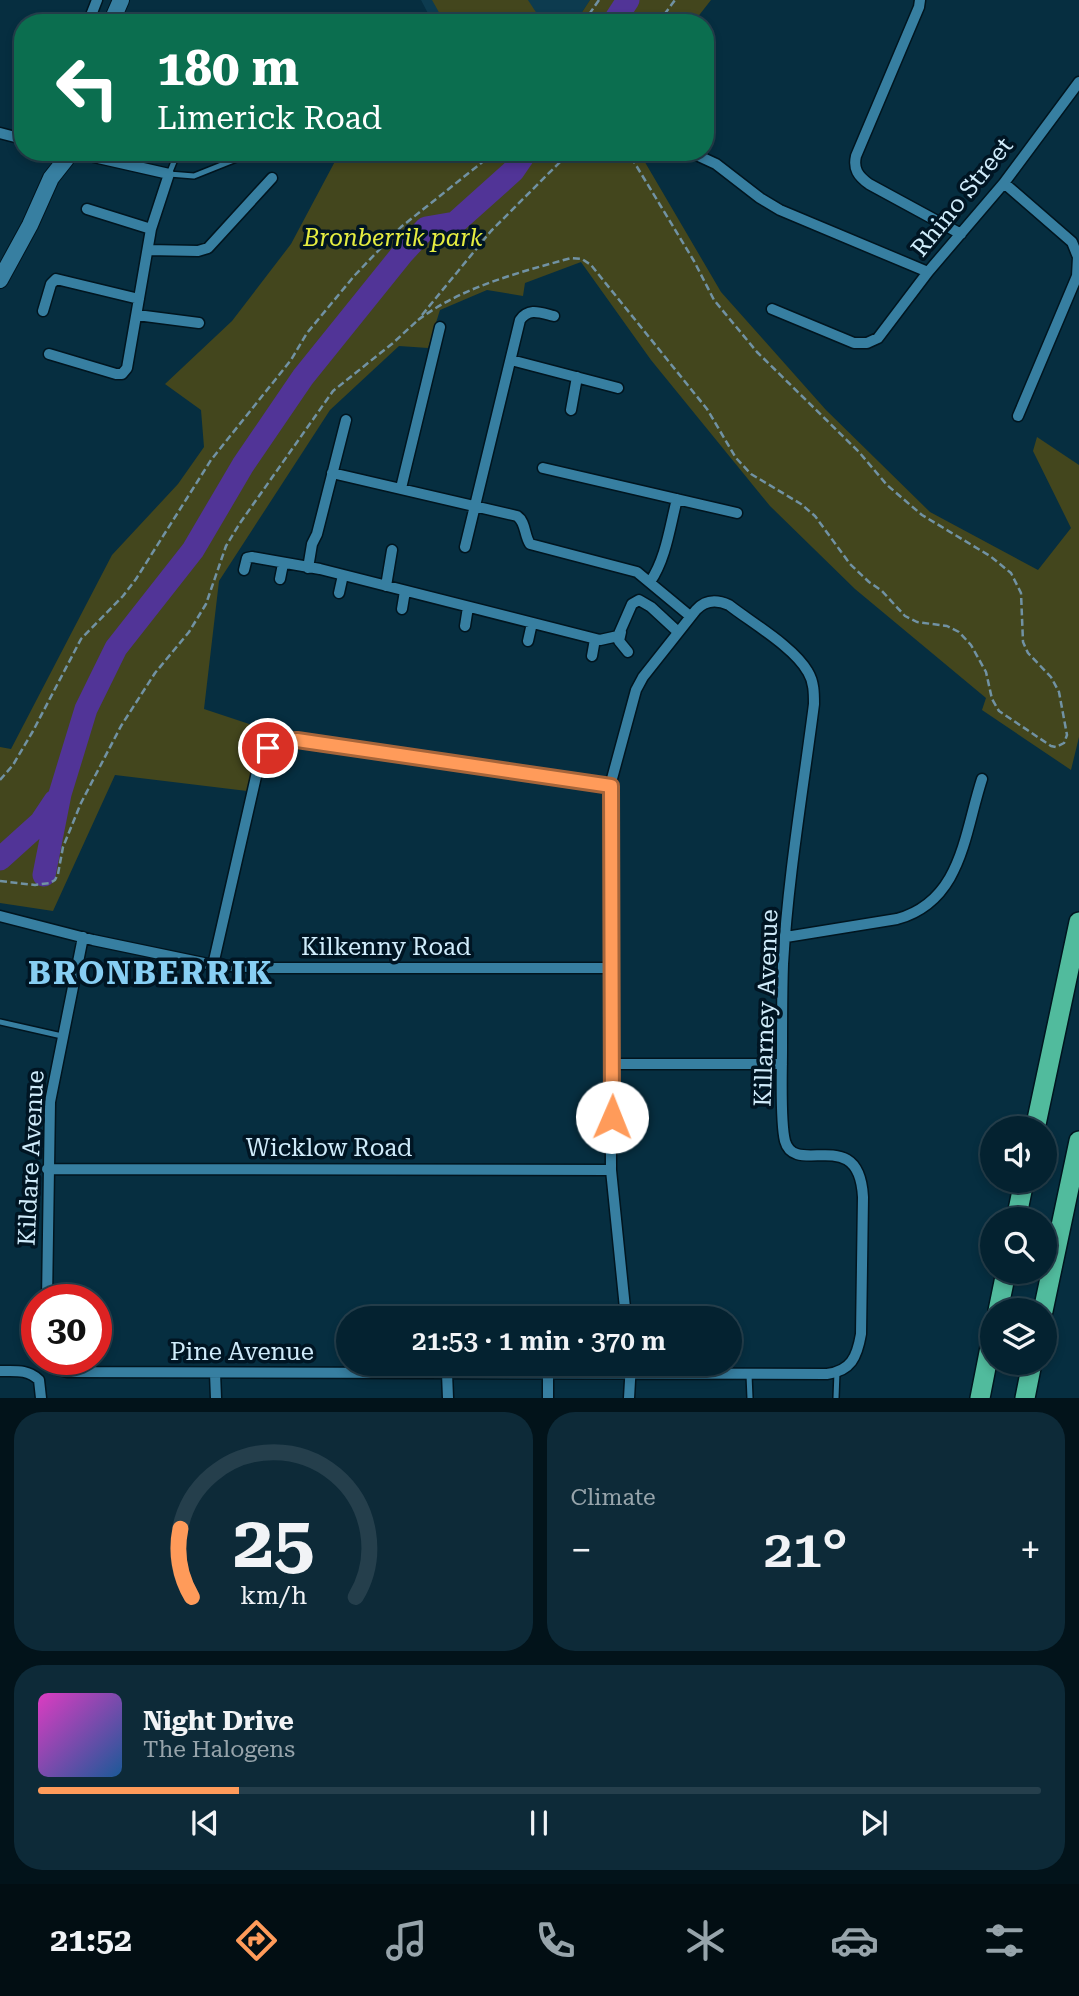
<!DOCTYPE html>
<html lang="en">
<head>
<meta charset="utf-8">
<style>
  body { margin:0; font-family:"Roboto Serif",serif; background:#0d2a38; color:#f1f3f6; height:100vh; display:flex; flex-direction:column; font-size:26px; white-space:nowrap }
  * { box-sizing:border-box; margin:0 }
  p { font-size:23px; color:#97a4ab }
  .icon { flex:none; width:38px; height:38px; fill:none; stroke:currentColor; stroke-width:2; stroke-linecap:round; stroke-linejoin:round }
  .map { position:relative; height:1398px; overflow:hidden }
  .details { display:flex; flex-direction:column; gap:14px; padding:14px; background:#02131a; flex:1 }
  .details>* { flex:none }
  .hud { position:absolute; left:14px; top:14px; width:700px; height:147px; border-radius:28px; box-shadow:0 4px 10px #0003,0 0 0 2px #253f4c; background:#0b6e4f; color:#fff; overflow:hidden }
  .tools { position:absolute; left:980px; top:1116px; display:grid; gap:14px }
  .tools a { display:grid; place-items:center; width:77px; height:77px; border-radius:50%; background:#042230; box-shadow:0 4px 10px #0003,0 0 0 2px #253f4c; font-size:35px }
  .speed { position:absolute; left:21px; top:1284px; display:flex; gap:14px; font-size:35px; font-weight:700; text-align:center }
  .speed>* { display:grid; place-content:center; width:91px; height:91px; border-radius:50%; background:#042230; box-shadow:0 4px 10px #0003,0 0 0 2px #253f4c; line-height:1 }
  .speed .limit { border:10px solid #d22; background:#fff; color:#111 }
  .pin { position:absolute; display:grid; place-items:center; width:60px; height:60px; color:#fff; margin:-30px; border:4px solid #fff; border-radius:50%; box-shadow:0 2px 7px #0007 }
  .me { position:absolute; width:77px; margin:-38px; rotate:1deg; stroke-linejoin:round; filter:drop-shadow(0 0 5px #0008) }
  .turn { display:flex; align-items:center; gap:24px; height:147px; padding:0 28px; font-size:32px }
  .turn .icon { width:91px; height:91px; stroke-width:2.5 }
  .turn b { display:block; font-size:49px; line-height:60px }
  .big { font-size:52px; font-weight:600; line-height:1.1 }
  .details .tile { flex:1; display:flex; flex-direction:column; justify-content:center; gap:10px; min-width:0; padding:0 24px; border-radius:28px; background:#0d2a38 }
  .details .dial { align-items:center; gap:0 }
  .dial svg { height:182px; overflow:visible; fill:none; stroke:#253f4c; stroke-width:7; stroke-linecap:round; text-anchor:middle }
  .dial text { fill:#f1f3f6; stroke:none }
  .song { display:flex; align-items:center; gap:21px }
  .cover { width:84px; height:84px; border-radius:10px; background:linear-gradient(135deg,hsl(310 70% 55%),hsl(210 70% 35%)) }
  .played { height:7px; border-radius:4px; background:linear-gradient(90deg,#ff9b5a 20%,#253f4c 20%) }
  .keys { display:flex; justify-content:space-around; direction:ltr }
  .heat { display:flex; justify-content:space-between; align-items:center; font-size:38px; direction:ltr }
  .details .tiles { flex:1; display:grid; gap:14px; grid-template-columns:1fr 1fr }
  .tile:last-child { grid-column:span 2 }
  .trip { position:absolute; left:336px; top:1306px; width:406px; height:70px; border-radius:35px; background:#042230; box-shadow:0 4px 10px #0003,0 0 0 2px #253f4c; font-weight:600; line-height:70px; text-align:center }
  .tab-bar { display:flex; height:112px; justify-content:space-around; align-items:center; background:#020e13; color:#97a4ab }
  .tab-bar .icon { width:49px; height:49px }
  .tab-bar .on { color:#ff9b5a }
  .tab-bar b { font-size:32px; color:#f1f3f6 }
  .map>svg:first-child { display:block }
  .built { fill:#0d3b4f }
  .green { fill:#43461d }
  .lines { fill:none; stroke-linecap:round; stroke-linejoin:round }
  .river { stroke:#513497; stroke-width:23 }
  .lane-casing { stroke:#01151f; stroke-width:8 }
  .street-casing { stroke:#01151f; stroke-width:13 }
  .secondary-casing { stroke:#01151f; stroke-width:18 }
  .highway-casing { stroke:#01151f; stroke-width:22 }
  .path { stroke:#7192a3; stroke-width:2.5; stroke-dasharray:7 3.5; stroke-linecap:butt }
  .lane { stroke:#377fa1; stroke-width:5 }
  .street { stroke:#377fa1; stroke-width:10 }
  .secondary { stroke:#377fa1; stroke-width:16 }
  .highway { stroke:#51bb9d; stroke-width:19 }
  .route-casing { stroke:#a6653a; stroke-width:18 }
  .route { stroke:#ff9b5a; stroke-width:12 }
  .labels { text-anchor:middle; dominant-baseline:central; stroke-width:7; stroke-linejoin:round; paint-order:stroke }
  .street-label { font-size:24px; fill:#d0ecfb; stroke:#001523 }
  .park-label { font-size:24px; font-style:italic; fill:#e5ed40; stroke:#001523 }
  .district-label { font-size:32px; font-weight:bold; letter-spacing:2px; fill:#87cef3; stroke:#001523 }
</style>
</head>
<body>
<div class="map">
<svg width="1079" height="1398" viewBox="0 0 1079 1398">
  <rect width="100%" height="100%" fill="#062e40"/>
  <!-- built -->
  <path class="built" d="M 421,0 L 590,0 L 575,23 L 568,23 L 556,17 L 551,23 L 433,23 Z"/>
  <!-- green -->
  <path class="green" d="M 432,0 L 528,0 L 543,23 L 445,23 Z
    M 590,0 L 711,0 L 693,23 L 575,23 Z
    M 340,152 L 639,152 L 721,292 L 826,410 L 930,512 L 1038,570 L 1071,528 L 1033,451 L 1037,437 L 1079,465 L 1079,737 L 1071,770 L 982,710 L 986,698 L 855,589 L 770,506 L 651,360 L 581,262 L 525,283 L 523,296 L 487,290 L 440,310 L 428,348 L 399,346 L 330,410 L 219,581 L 204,709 L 261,728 L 247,791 L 115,775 L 53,911 L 0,903 L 0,747 L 11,749 L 112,555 L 178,484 L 204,447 L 201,410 L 165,384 L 232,321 L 291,244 Z"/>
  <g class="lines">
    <!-- river -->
    <path class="river" d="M 613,23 L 628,0
      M 0,859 L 41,822 L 55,801
      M 44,875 L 60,794 L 86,709 L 116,648 L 193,550 L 243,465 L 303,377 L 402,254 L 426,228 L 455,223 L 513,171 L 526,152"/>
    <defs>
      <path id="lane" d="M 178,152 L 169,174 L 194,176 L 239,158 L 246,152
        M 0,1022 L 62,1036
        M 749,1375 L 750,1398
        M 836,1398 L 837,1372"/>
      <path id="street" d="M 920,0 L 919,7 L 856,156 C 853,169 858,176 869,184 L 961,234
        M 88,23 L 97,0
        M 0,133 L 23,139
        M 690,152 L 716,164 L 760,198 L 780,210 L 928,272
        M 1004,183 L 1072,242 L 1078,257 L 1077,276 L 1018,416
        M 87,209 L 151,229
        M 148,250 L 198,251 L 208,248 L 272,178
        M 772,309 L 854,343 L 867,343 L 878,338 L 928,272 L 1004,183 L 1079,82
        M 43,311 L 51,284 L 56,279 L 139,299
        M 137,315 L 199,323
        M 49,354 L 116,374 L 122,374 L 127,368 L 151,229 L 169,174 L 94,157 L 86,152
        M 511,360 L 618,388
        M 571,410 L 577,377
        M 543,468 L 737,513
        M 332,473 L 517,516 C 526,522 524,535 530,544 L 637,572 L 690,616
        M 401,488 L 440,327
        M 465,547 L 520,320 C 529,307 541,313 554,316
        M 308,568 L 312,544 L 317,534 L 346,420
        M 244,570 L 247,558 L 252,557 L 320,569 L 600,640 L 618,636 L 632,604 L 639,600 L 651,607 L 678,632
        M 280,579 L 283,564
        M 650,582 C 666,559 670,526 677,499
        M 386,586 L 392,550
        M 339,593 L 343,575
        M 402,609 L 405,591
        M 465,626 L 468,607
        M 621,632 L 619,641 L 628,652
        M 528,641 L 532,623
        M 592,656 L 595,639
        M 0,916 L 93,940 L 213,965 L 265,968 L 610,968
        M 786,937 L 897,919 C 962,901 964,834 982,779
        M 213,965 L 260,759 C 269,744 280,740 297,740 L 610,786
        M 612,1064 L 782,1064
        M 47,1169 L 611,1170
        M 47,1300 L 50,1102 L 83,937
        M 49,1360 L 58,1370 L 67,1372 L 827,1374 C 851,1371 857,1357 861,1334 L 863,1197 C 859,1123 795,1178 785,1141 C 780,1121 782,1072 782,1050 C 782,1021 782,993 783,964 C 788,877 803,790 814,704 C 814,693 814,682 808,672 C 794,647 752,623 729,605 C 716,599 705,600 696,610 L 643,677 L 636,690 L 610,786 L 611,1170 L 626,1318
        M 0,1371 C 15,1371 28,1369 39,1380 L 41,1398
        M 215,1373 L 216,1398
        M 447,1373 L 448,1398
        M 548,1375 L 548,1398
        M 629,1398 L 631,1363"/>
      <path id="secondary" d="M 111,23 L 121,0
        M 0,280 L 30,225 L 51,178 L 66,159"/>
      <path id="highway" d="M 1035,1129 L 1079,922
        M 1016,1220 L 1024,1181
        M 998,1311 L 1006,1272
        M 1043,1311 L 1079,1141
        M 980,1398 L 992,1337
        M 1025,1398 L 1032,1363"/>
    </defs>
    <!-- lane casing -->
    <use href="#lane" class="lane-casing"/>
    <!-- street casing -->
    <use href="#street" class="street-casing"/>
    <!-- secondary casing -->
    <use href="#secondary" class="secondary-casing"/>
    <!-- highway casing -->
    <use href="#highway" class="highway-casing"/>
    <!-- path -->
    <path class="path" d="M 583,23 L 599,0
      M 658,23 L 675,0
      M 422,315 L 491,231 L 570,152
      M 418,320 C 462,287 517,273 571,258 L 582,259 L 591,265 L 707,409 L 736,458 L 751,474 L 801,504 L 815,516 L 850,564 L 869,582 L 882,591 L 905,616 L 917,622 L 947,626 L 959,632 L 971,645 L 986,672 L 992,699 L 999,711 L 1051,746 L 1056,747 L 1064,743 L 1067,735 L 1059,692 L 1051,677 L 1028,653 L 1023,642 L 1021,593 L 1011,573 L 990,556 L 922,515 L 887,485 L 859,452 L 757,352 L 714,300 L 694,261 L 628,152
      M 0,780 L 13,765 L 33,731 L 81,639 L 123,596 L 136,579 L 211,460 L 291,360 L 307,333 L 355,275 L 401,227 L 495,152
      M 0,881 L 35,885 L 50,883 L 55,880 L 58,874 L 63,847 L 81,803 L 121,726 L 155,673 L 189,632 L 206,604 L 226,546 L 240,523 L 333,391 L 393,343 L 418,320"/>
    <!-- lane -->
    <use href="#lane" class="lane"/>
    <!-- street -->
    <use href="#street" class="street"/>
    <!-- secondary -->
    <use href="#secondary" class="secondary"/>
    <!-- highway -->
    <use href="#highway" class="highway"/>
  </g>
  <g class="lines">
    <defs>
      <path id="route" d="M 268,748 L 279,742 L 297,740 L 611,786 L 612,1117"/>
    </defs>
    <!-- route casing -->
    <use href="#route" class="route-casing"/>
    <!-- route -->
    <use href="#route" class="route"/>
  </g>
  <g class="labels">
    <!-- street labels -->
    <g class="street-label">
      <text transform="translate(962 197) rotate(-51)">Rhino Street</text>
      <text x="386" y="947">Kilkenny Road</text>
      <text transform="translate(766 1008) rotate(-88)">Killarney Avenue</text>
      <text x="329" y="1148">Wicklow Road</text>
      <text transform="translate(31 1158) rotate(-87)">Kildare Avenue</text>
      <text x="242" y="1352">Pine Avenue</text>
    </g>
    <!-- park labels -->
    <g class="park-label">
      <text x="393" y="238">Bronberrik park</text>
    </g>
    <!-- district labels -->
    <g class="district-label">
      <text x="151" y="973">BRONBERRIK</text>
    </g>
  </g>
</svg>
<div class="tools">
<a><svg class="icon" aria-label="sound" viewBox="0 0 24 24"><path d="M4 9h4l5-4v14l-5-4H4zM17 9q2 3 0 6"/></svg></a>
<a><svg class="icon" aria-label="search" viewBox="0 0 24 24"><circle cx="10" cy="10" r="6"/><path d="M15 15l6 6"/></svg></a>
<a><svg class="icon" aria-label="layers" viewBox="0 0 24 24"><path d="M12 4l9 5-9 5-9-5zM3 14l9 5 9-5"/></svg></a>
</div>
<div class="speed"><div class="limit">30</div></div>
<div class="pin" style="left:268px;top:748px;background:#d93025"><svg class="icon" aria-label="arrive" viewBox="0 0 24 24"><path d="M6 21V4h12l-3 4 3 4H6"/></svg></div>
<svg class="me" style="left:612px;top:1117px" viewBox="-20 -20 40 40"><circle r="19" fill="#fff"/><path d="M0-13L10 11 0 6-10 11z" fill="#ff9b5a"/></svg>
<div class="trip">21:53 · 1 min · 370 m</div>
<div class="hud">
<div class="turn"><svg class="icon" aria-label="left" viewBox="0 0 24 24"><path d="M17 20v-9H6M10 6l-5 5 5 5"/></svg><div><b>180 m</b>Limerick Road</div></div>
</div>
</div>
<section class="details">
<div class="tiles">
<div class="tile dial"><svg viewBox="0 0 100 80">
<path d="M14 69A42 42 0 1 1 86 69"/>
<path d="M14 69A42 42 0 0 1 9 39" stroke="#ff9b5a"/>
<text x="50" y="56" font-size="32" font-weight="700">25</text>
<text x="50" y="72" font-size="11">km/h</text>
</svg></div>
<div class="tile"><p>Climate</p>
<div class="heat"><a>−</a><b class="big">21°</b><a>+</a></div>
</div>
<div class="tile">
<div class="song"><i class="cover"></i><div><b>Night Drive</b><p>The Halogens</p></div></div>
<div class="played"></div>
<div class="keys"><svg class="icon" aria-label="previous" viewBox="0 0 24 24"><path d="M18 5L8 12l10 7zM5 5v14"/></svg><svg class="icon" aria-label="pause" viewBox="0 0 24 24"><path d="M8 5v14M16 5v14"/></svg><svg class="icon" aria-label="next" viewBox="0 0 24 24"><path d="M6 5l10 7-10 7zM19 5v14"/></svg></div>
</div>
</div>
</section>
<nav class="tab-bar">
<b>21:52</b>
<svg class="icon on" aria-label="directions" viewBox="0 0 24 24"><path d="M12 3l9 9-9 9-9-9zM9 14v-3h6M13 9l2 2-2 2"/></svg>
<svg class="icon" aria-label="music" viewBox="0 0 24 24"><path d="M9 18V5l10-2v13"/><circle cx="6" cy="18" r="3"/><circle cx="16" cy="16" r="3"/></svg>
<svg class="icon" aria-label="phone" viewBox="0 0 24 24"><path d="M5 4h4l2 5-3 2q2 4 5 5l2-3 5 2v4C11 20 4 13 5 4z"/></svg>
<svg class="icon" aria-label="climate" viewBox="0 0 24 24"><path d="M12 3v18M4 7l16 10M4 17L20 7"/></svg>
<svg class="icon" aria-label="car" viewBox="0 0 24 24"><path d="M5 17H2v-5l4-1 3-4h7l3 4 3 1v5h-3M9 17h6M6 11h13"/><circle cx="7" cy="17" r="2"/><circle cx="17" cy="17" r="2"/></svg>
<svg class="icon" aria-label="filters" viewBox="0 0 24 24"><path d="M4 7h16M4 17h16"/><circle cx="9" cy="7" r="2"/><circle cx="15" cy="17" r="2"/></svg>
</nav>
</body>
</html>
